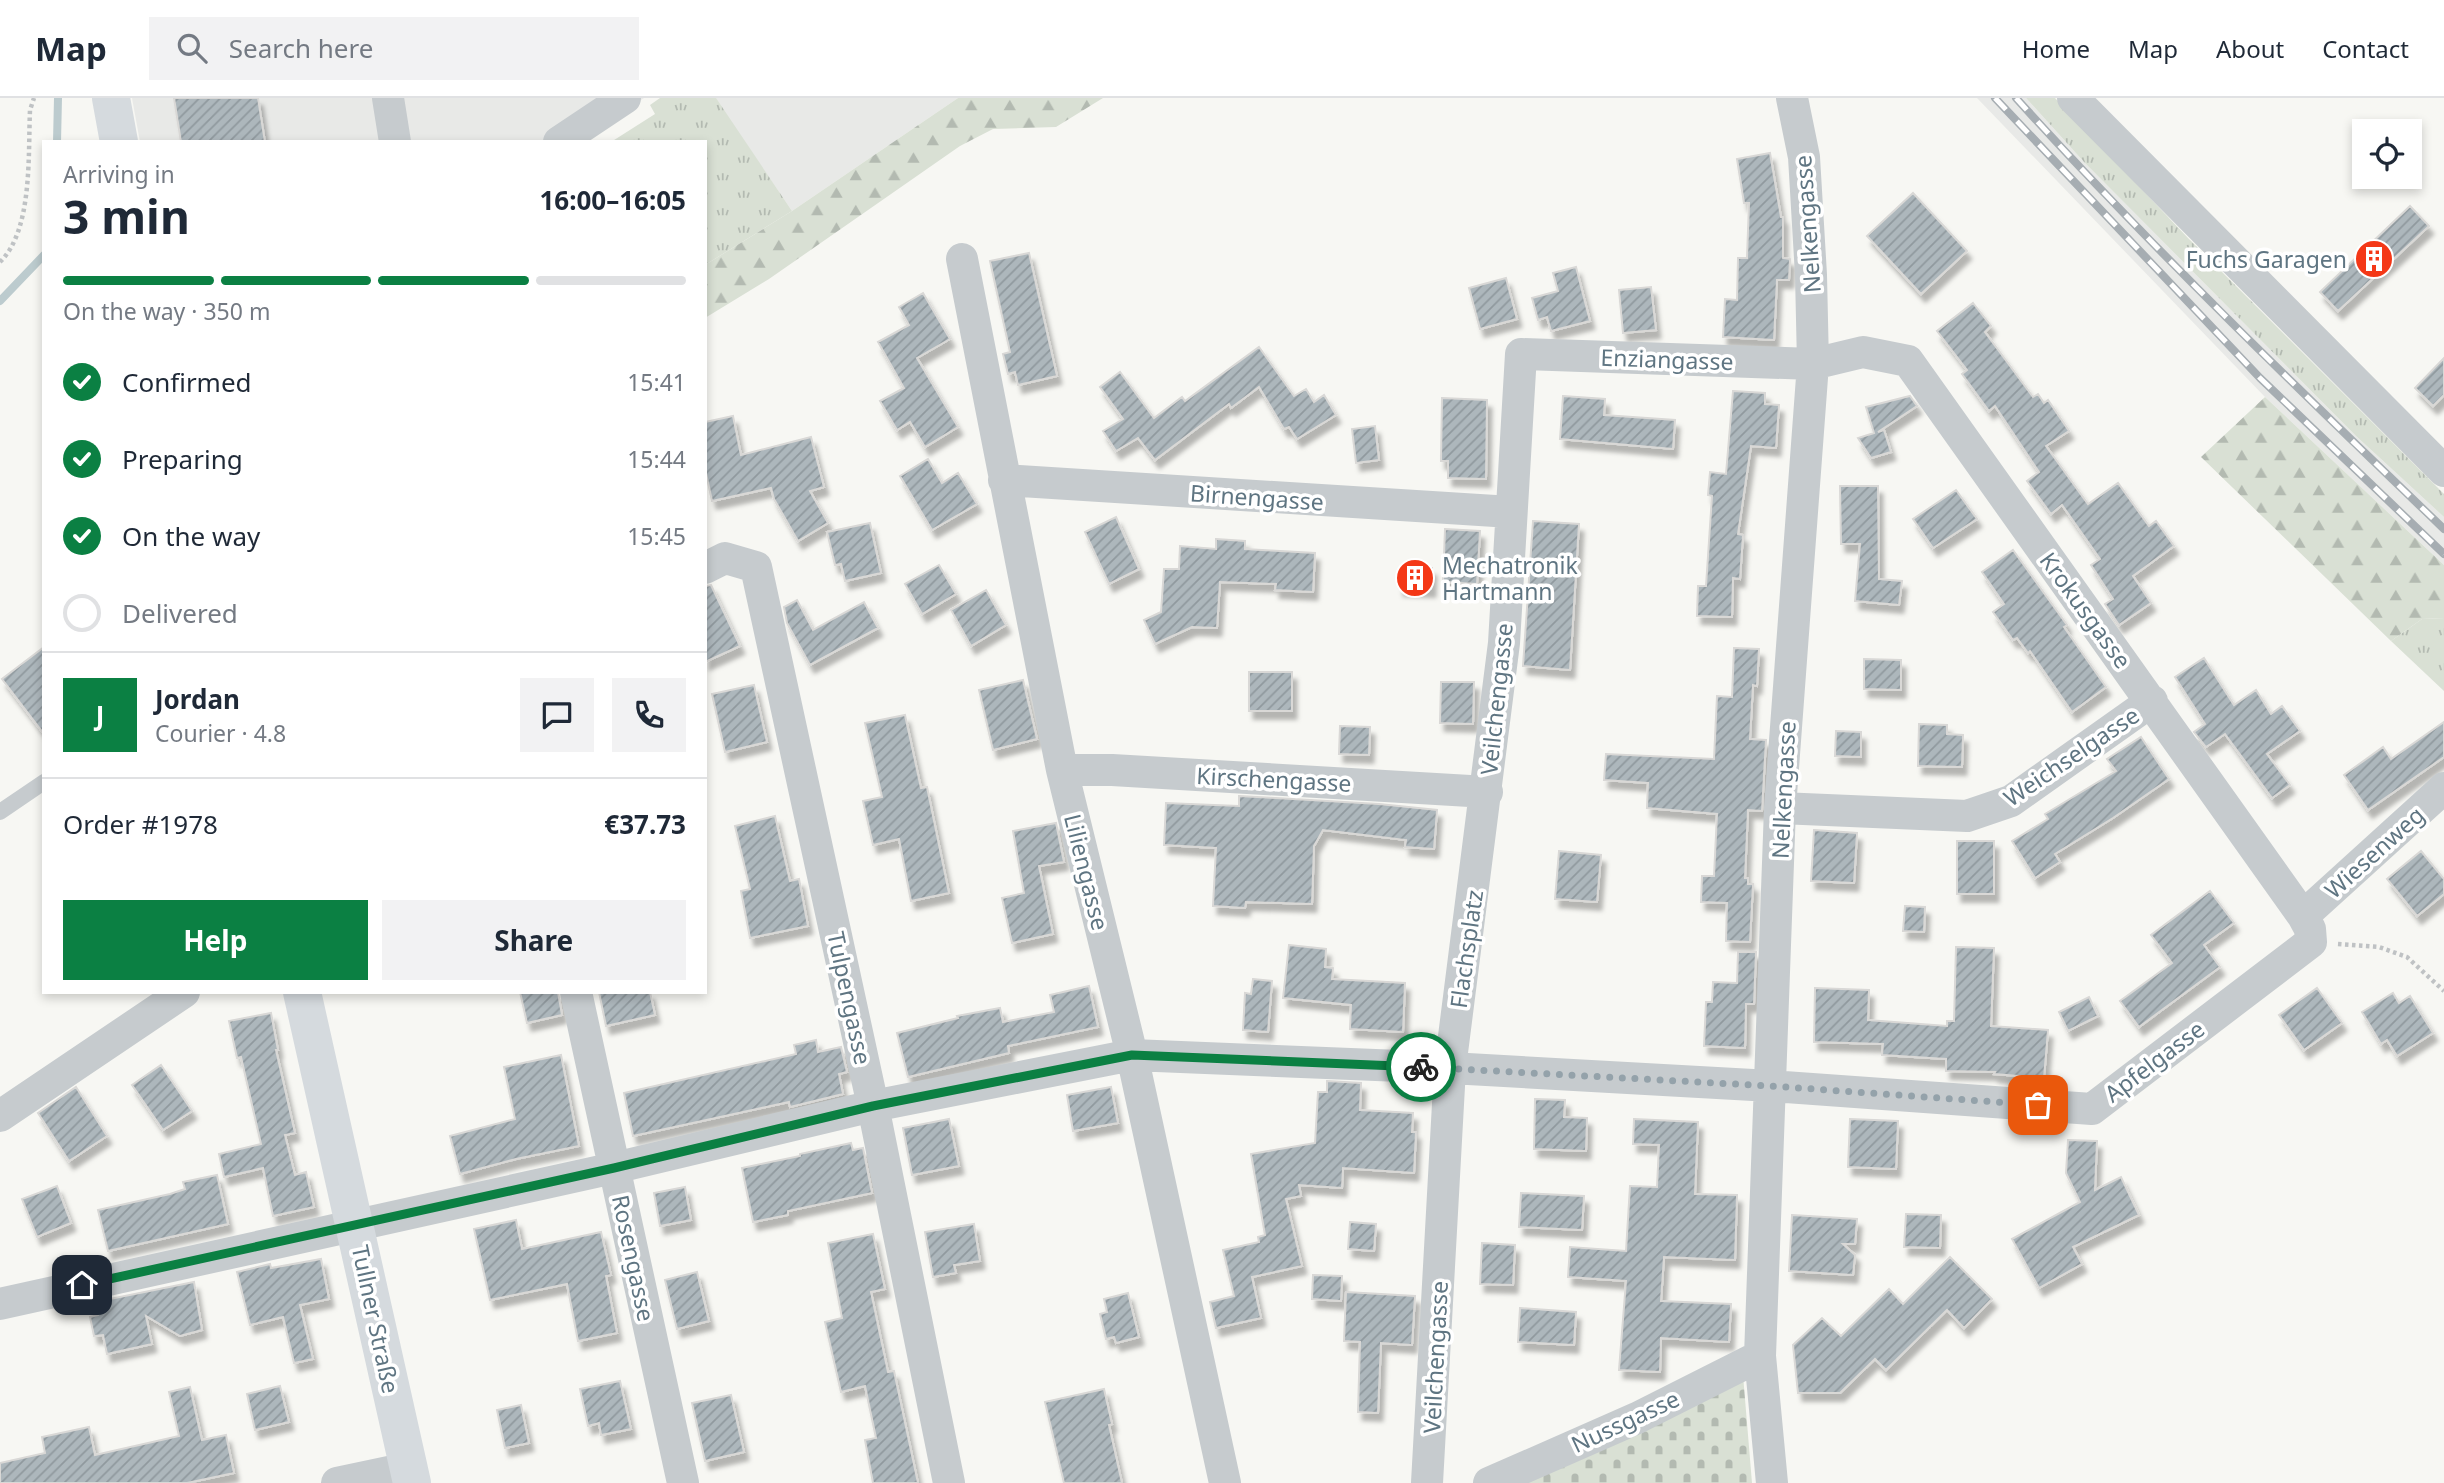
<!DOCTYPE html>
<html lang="en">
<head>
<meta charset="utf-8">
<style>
	body { margin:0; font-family:"Noto Sans",sans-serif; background:#f2f2f3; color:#1f2937; height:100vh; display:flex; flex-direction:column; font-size:26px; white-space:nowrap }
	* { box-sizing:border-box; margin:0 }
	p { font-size:23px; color:#747a83 }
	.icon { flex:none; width:38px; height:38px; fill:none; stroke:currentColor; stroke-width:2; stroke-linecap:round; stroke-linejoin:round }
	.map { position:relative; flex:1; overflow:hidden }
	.drawer { position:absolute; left:42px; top:42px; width:665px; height:854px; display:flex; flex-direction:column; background:#fff; border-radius:0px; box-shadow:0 4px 10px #0003 }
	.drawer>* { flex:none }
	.tools { position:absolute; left:2352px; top:21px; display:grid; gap:14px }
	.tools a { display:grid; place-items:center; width:70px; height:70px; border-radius:0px; background:#fff; box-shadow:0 4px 10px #0003; font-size:35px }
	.pin { position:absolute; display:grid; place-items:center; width:60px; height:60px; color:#fff; margin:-30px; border-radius:14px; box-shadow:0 4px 10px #0006 }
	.courier { position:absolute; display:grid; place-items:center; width:70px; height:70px; margin:-35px; border:5px solid #0b8043; border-radius:50%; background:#fff; color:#222; box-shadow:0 2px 9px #0007 }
	.summary em { font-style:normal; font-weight:700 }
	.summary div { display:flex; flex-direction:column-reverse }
	.summary { display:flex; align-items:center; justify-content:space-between; height:119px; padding:0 21px }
	h1 { font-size:46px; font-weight:700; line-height:52px }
	.bar { display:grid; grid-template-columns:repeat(4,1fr); gap:10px 7px; align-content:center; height:84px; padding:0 21px }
	.bar i { height:9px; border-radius:5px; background:#e0e1e3 }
	.bar .on { background:#0b8043 }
	.bar p { grid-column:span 4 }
	.line { display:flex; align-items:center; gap:18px; padding:0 21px; border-top:2px solid #e0e1e3 }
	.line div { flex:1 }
	.round { display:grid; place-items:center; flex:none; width:74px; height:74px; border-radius:0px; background:#f2f2f3 }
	ol { padding:0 21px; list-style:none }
	li { display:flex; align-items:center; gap:21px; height:77px }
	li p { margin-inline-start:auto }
	li .icon { padding:7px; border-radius:50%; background:#0b8043; color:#fff; stroke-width:4 }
	li:last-child { color:#747a83 }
	li i { width:38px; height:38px; border:4px solid #e0e1e3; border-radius:50% }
	.button { display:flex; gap:14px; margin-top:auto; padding:14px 21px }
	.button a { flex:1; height:80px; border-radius:0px; background:#0b8043; color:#fff; font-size:28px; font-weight:700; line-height:80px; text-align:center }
	.button a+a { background:#f2f2f3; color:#1f2937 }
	header { display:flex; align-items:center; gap:42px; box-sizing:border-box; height:98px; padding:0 35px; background:#fff; border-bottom:2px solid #e0e1e3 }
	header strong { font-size:33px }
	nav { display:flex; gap:38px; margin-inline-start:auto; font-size:24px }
	.search { width:490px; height:63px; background:#f2f2f3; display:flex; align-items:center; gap:18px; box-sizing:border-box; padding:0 24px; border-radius:0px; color:#747a83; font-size:26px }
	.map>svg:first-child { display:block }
	.built { fill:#e8e9e7 }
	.grass { fill:url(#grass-tufts) }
	.forest { fill:url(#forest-firs) }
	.cemetery { fill:url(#cemetery-stones) }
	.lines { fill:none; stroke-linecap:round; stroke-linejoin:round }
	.stream { stroke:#bccbce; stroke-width:8 }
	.building { fill:url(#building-hatch); stroke:#d9d8d6; stroke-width:2; filter:url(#shadow) }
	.path { stroke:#bfc2c4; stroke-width:4.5; stroke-dasharray:3.5 3.5; stroke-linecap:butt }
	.service { stroke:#c6cbce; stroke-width:16 }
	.minor { stroke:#c6cbce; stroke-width:32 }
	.primary { stroke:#d5dade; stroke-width:38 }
	.rail-casing { stroke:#a6adb2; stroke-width:8 }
	.rail { stroke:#fff; stroke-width:5; stroke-dasharray:16; stroke-linecap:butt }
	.done { stroke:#94a2aa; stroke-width:7; stroke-dasharray:0 12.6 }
	.route { stroke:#0b8043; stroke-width:9 }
	.labels { text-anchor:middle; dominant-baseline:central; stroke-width:7; stroke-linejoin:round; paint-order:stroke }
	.street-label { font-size:23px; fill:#5f7582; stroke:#fff }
	.poi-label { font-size:23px; fill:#5f7582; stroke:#fff; text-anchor:end }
</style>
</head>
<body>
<header>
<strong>Map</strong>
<div class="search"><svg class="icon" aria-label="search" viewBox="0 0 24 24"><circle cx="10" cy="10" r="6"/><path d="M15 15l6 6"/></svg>Search here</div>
<nav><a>Home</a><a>Map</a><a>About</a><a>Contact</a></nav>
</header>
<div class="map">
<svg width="2444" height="1385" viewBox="0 0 2444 1385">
	<defs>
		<pattern id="grass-tufts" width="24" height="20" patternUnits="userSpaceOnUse" patternTransform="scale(1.75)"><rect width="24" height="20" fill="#d9e0d4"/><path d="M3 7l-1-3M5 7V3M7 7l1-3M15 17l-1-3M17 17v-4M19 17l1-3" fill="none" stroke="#b3bab1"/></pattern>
		<pattern id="forest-firs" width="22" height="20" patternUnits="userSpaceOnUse" patternTransform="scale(1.75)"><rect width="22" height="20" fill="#d9e0d4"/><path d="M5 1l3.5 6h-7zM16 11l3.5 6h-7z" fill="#b3bab1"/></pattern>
		<pattern id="cemetery-stones" width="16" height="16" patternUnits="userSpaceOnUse" patternTransform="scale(1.75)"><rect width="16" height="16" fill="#d9e0d4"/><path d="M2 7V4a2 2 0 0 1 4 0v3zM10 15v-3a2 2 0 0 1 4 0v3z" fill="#b3bab1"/></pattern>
		<pattern id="building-hatch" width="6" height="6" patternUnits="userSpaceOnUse" patternTransform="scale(1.75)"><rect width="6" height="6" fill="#adb7bc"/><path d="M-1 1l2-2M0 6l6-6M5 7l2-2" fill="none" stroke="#90999e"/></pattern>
		<filter id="shadow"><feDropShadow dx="4.5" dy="8" stdDeviation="2" flood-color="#0004"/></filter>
	</defs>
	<rect width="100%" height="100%" fill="#f7f7f3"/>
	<path class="built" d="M132,0H644L577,44H140Z
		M715,0H958L792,113Z
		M1977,0H2026L2084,64L2356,338L2444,419V467L2265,299Z"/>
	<path class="grass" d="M660,0H716L792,113L705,167V44H611L655,16L650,7Z
		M2026,0H2055L2188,140L2444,396V419L2356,338L2084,64Z
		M2444,520V593L2391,543L2422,521Z"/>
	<path class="forest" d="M958,0H1103L1056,29L993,31L960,48L769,181L705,220V167L792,113Z
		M2265,299L2444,467V520L2422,521L2391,543L2201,359Z"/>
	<path class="cemetery" d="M1743,1277L1752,1385H1508Z"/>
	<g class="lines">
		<path class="stream" d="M57,44L58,0
			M0,203L44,157"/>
	</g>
	<path class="building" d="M174,0H258L265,44H181Z
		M1770,55L1781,119H1783V160L1790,161L1789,182H1777L1774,242L1723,239L1725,201L1737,202L1738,160H1747L1749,105H1744L1737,61Z
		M1913,95L1967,153L1921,196L1867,138Z
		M2410,108L2429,128L2338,213L2320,194Z
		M1029,155L1057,278L1018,287L1015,274L1008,276L1003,256L1010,254L990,163Z
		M1576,169L1590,223L1551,233L1547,219L1538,222L1532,200L1558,193L1553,175Z
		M1506,180L1517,221L1480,231L1469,190Z
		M1651,189L1656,232L1623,235L1619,192Z
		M923,195L950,241L917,260L958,329L925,349L910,324L897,332L880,303L904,290L878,244L909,227L899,209Z
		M1973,205L1991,228L1985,234L2033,299L2038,296L2044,305L2048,302L2069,333L2046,348L2088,406L2118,385L2149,428L2156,423L2174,448L2133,478L2151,505L2119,527L2105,506L2113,501L2091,467L2100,461L2062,407L2051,416L2027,383L2039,374L1995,308L1989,313L1962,276L1967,272L1937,233Z
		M1259,249L1294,298L1306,291L1314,304L1324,297L1336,317L1297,341L1289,329L1284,331L1259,289L1231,310L1229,306L1155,362L1138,340L1116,353L1103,333L1123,321L1100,289L1120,274L1154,320L1182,299L1185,303Z
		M2444,260V297L2433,308L2415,290Z
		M1733,293L1765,295V306L1779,307L1776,350L1751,348L1738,436L1743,437L1740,481L1733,480L1732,519L1697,518L1698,488H1706L1712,398L1708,397L1710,374L1726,376Z
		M1563,298L1605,301L1604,317L1675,322L1673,351L1560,341Z
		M1910,298L1917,308L1878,334L1884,332L1891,354L1871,360L1858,340L1874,335L1866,309Z
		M1442,300L1487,302L1486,381L1448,380V363H1441Z
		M733,318L741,357L811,339L824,389L810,393L828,425L798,443L774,401L771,390L712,403L705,371V324Z
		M1375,328L1379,362L1356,365L1352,331Z
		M928,361L942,385L958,375L977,406L932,432L900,378Z
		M1840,388H1878L1879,481L1902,483L1899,507L1855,503L1860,446H1841Z
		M1956,392L1977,421L1933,450L1913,421Z
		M1116,419L1139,471L1109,486L1085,434Z
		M1533,423L1579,426L1570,572L1523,568Z
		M870,425L881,475L845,483L841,466L835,467L827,434Z
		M1445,431L1480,433L1477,486L1443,484Z
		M1216,441L1245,443V451L1315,455L1313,494L1275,492L1276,486L1220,484L1217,530L1192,529L1155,546L1144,522L1161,514L1164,471H1179L1180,448L1216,451Z
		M2013,452L2067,527L2064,529L2106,589L2072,614L2030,553L2028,555L2017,540L2013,542L1993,514L2004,506L1982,474Z
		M939,467L956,496L922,516L905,486Z
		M1400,469L1432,470L1431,491L1399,490Z
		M711,487L740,548L705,564V488Z
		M986,492L1006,527L971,548L951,512Z
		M797,502L813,532L864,504L878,530L810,567L787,525L784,509Z
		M44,549V636L2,581Z
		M1734,550L1759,551L1757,588L1753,587L1750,641L1766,642L1762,713L1748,712L1745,780H1748V786H1753L1750,844L1726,843L1727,805L1701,804L1702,778H1714L1717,716L1647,710L1648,685L1604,682L1606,656L1714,661L1717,598L1732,599Z
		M2204,560L2234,607L2256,592L2271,616L2282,608L2300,633L2267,656L2290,687L2272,700L2225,636L2206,649L2194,634L2205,626L2175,579Z
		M1864,561L1901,562V592L1864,591Z
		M1249,574H1292V613H1249Z
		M1023,582L1037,641L993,652L979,592Z
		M1441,584H1474L1473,626L1440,625Z
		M754,587L767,644L725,654L712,596Z
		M905,617L921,690L927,689L949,795L911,803L899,741L873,747L863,703L882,699L865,625Z
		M2444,624V659L2368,712L2344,677L2383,649L2391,661Z
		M1919,626L1947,627V636L1963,637L1962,669L1918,668Z
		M1340,628L1370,629L1369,657L1339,656Z
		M1836,633L1861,634V659L1835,658Z
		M2141,639L2169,681L2113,720L2055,756L2060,764L2035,780L2012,743L2048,721L2045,716L2116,673L2107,661Z
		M1239,698L1379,706L1437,712L1434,751L1405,749L1406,742L1323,732L1314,748L1312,806L1246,804L1245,810L1213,808L1216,750L1164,747L1166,705L1239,708Z
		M775,718L790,783L799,781L808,828L750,840L741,793L750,791L735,728Z
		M1056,725L1064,764L1039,768L1053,836L1012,845L1002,800L1024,795L1013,733Z
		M1814,732L1857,735L1854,785L1811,783Z
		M1957,743H1994V796H1957Z
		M1559,753L1601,757L1597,804L1555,801Z
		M2421,753L2444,781V796L2417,818L2387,781Z
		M2210,793L2234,825L2204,847L2220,869L2139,929L2120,903L2172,865L2151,837Z
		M1905,808L1925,809L1924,834L1903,833Z
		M1289,847L1326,851L1325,869L1333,870L1332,881L1405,885L1403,934L1350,931L1351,907L1283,900Z
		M1956,849L1994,850L1991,928L2048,932L2044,980L1994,976L1995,974L1946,973V961L1882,957L1883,946L1814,944L1815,890L1869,892L1868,922L1947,928V923H1954Z
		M1738,854H1756L1754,906H1746L1745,950L1704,948L1706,904H1712L1713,884L1737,885Z
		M1253,881L1272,883L1268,934L1243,932L1245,895L1251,896Z
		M1089,888L1098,929L1008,948L1009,955L908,979L897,935L958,920L957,918L1000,910L1003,924L1054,914L1050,897Z
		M2317,890L2342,925L2304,952L2279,917Z
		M520,894H558L562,917L527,925Z
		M599,894H650L655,917L606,928Z
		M2393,895L2399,905L2410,898L2433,935L2397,958L2387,942L2381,946L2362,914Z
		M2089,899L2098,918L2068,933L2059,914Z
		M271,915L278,952H276L295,1035L285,1037L295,1077L306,1074L314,1109L273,1118L263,1070L224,1079L219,1056L261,1046L241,959L237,960L229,923Z
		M816,942L818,954L841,949L847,974L839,976L843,996L790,1009L789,1004L633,1038L624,995L796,956L794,947Z
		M561,957L579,1048L516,1061L460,1076L450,1038L515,1021L504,969Z
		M161,967L192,1013L163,1032L132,987Z
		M1327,983L1361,985L1360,1012L1413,1015L1412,1034H1416L1414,1075L1343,1070L1342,1090L1299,1087L1301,1098L1286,1101L1302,1168L1252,1179L1261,1220L1216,1230L1210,1204L1234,1198L1223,1152L1259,1144L1258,1139L1265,1137L1251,1056L1315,1045L1318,994H1327Z
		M76,989L107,1038L69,1063L38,1015Z
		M1111,989L1118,1025L1073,1033L1067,997Z
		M1535,1001L1565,1002L1564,1019L1587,1020L1586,1053L1534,1051Z
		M949,1021L959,1068L912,1077L903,1030Z
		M1634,1021L1698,1024L1695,1096L1737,1097L1735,1162L1664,1159L1661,1203L1731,1206L1729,1244L1661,1240L1660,1274L1619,1272L1626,1183L1568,1179L1570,1149L1626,1153L1630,1088L1657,1089L1659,1047L1633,1046Z
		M1850,1021L1898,1023L1896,1071L1848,1069Z
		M2068,1042L2097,1043L2095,1092L2121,1079L2139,1117L2073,1149L2082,1166L2039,1190L2012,1141L2080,1104L2066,1075Z
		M851,1045L853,1052L863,1050L872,1095L788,1113V1117L753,1124L742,1070L800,1058V1056Z
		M217,1077L228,1126L108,1153L98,1112L170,1096L185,1091L183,1084Z
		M57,1088L71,1125L37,1139L22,1101Z
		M685,1089L691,1122L660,1128L654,1095Z
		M1521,1095L1584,1098L1582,1132L1519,1129Z
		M1906,1116L1941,1117L1940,1150L1904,1149Z
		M1792,1117L1857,1121L1855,1146H1843L1855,1157L1853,1177L1789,1173Z
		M516,1122L522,1151L601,1134L611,1177L606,1178L617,1235L578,1243L567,1186L490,1202L474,1131Z
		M1350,1124L1376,1126L1374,1153L1348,1151Z
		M974,1126L980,1163L954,1167L956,1175L933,1179L925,1134Z
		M873,1136L885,1191L871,1194L888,1274L894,1273L918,1385H873L865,1342L876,1340L865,1288L841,1294L825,1224L842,1220L828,1145Z
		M1482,1145L1515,1147L1513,1187L1480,1186Z
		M1950,1159L1992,1201L1964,1230L1947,1212L1886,1272L1875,1261L1840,1295H1798L1793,1247L1822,1220L1841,1238L1889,1191L1903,1206Z
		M321,1161L329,1201L300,1207L313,1261L294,1265L283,1219L250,1227L237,1174L270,1166L271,1170Z
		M697,1174L709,1223L677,1231L665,1182Z
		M1313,1177L1342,1178L1341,1203L1312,1201Z
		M194,1184L202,1232L180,1238L146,1218L152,1246L107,1256L103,1237L94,1238L90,1219L98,1217L95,1204Z
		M1346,1194L1415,1198L1412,1247L1381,1245L1378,1315L1358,1314L1360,1244L1344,1243Z
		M1128,1195L1139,1239L1116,1245L1114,1239L1106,1241L1100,1216L1107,1214L1104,1201Z
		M1520,1210L1576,1214L1574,1247L1518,1244Z
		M620,1283L631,1331L601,1337L599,1325L588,1328L580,1291Z
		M280,1288L289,1324L255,1332L247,1296Z
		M190,1289L202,1342L226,1337L234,1375L187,1385H0V1365L45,1355L42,1339L89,1329L95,1357L179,1338L169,1294Z
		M1104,1291L1112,1326L1109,1327L1122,1385H1064L1045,1304Z
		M731,1297L744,1354L705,1363L692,1305Z
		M521,1307L529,1345L505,1350L497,1312Z"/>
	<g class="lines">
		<path class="path" d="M0,164C33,132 28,56 30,12L34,0
			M2338,846L2379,849L2407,859L2444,893"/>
		<path class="service" d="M0,714L44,684"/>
		<path class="minor" d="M388,0L395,44
			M2073,0L2444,373
			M559,44L625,0
			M962,161L1062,672L1132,957L1225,1385
			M1004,382L1511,414
			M705,470L725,460L756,469L873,1008L949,1385
			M1062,672H1112L1487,694
			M1780,710L1967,718L2011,703L2152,603
			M2303,818L2444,690
			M576,894L683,1385
			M0,1018L184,894
			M0,1206L614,1070L873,1008L1132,957L1450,970L1771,988L2092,1011L2311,844L2310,831L2303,818L1908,263L1863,254L1813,266L1521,256L1504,545L1450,970L1427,1385
			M337,1385L408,1370
			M1489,1385L1637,1320L1760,1258
			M1772,1385L1760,1258L1780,710L1813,266L1811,177L1804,59L1792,0"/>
		<path class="primary" d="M111,0L119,44
			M302,894L412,1385"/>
		<defs>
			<path id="rail" d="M1995,0L2260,280L2444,456
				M2016,0C2152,150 2298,291 2444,431"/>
		</defs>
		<use href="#rail" class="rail-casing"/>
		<use href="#rail" class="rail"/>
	</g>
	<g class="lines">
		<path class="done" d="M1421,969L1771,988L2038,1007"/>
		<path class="route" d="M82,1187L614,1070L873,1008L1132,957L1421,969"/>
	</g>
	<defs>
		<symbol id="building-disc" viewBox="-11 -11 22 22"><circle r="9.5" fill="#f43817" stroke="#fff"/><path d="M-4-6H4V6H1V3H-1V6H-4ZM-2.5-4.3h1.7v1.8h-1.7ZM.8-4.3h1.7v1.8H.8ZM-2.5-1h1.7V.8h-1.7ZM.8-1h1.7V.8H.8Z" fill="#fff"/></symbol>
	</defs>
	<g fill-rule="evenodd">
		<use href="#building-disc" x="2352" y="139" width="44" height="44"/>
		<use href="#building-disc" x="1393" y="458" width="44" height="44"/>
	</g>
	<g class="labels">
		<g class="street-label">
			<text transform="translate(1807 126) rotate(-94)">Nelkengasse</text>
			<text transform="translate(1667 261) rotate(2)">Enziangasse</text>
			<text transform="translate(1257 399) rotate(4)">Birnengasse</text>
			<text transform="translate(2086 512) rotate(54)">Krokusgasse</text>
			<text transform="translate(1496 601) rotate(-84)">Veilchengasse</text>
			<text transform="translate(2071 658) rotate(-34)">Weichselgasse</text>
			<text transform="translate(1274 681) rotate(3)">Kirschengasse</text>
			<text transform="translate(1783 692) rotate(-87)">Nelkengasse</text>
			<text transform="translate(2374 754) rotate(-42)">Wiesenweg</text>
			<text transform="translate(1087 774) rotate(76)">Liliengasse</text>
			<text transform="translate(1466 851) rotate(-82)">Flachsplatz</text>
			<text transform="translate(850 900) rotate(78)">Tulpengasse</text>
			<text transform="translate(2154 963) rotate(-37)">Apfelgasse</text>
			<text transform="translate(634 1160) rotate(78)">Rosengasse</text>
			<text transform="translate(376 1221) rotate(78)">Tullner Straße</text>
			<text transform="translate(1435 1259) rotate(-87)">Veilchengasse</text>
			<text transform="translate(1625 1323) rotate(-25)">Nussgasse</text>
		</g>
		<g class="poi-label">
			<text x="2347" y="161">Fuchs Garagen</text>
			<text x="1442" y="467" text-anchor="start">Mechatronik<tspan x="1442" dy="26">Hartmann</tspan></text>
		</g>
	</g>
</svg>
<div class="tools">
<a><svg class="icon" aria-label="locate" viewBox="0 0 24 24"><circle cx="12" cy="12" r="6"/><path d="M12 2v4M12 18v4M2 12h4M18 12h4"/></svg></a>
</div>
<div class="pin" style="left:2038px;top:1007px;background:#ea580c"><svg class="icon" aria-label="bag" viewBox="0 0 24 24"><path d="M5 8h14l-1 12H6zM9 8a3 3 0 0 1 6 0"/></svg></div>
<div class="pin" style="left:82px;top:1187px;background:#1f2937"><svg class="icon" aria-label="home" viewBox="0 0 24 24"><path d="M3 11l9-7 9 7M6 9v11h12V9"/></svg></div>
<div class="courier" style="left:1421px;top:969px"><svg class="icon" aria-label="bike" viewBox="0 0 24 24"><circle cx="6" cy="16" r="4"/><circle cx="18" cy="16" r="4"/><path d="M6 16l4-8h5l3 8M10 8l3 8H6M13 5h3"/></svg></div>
<section class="drawer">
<div class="summary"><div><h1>3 min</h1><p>Arriving in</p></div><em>16:00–16:05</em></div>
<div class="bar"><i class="on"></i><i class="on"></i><i class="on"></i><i></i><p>On the way · 350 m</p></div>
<ol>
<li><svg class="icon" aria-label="check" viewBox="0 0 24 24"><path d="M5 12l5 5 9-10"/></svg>Confirmed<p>15:41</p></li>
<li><svg class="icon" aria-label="check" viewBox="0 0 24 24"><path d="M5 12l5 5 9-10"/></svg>Preparing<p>15:44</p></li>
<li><svg class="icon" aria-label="check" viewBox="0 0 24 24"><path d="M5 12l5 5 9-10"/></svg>On the way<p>15:45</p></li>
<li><i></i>Delivered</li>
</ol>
<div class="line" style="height:126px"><b class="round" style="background:#0b8043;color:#fff">J</b><div><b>Jordan</b><p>Courier · 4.8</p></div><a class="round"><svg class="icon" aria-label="chat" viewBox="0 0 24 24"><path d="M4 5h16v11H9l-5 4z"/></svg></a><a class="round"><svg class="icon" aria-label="phone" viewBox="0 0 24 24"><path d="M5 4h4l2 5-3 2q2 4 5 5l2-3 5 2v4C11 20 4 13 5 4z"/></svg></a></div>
<div class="line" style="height:91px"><div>Order #1978</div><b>€37.73</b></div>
<div class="button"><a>Help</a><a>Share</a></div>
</section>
</div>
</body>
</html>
